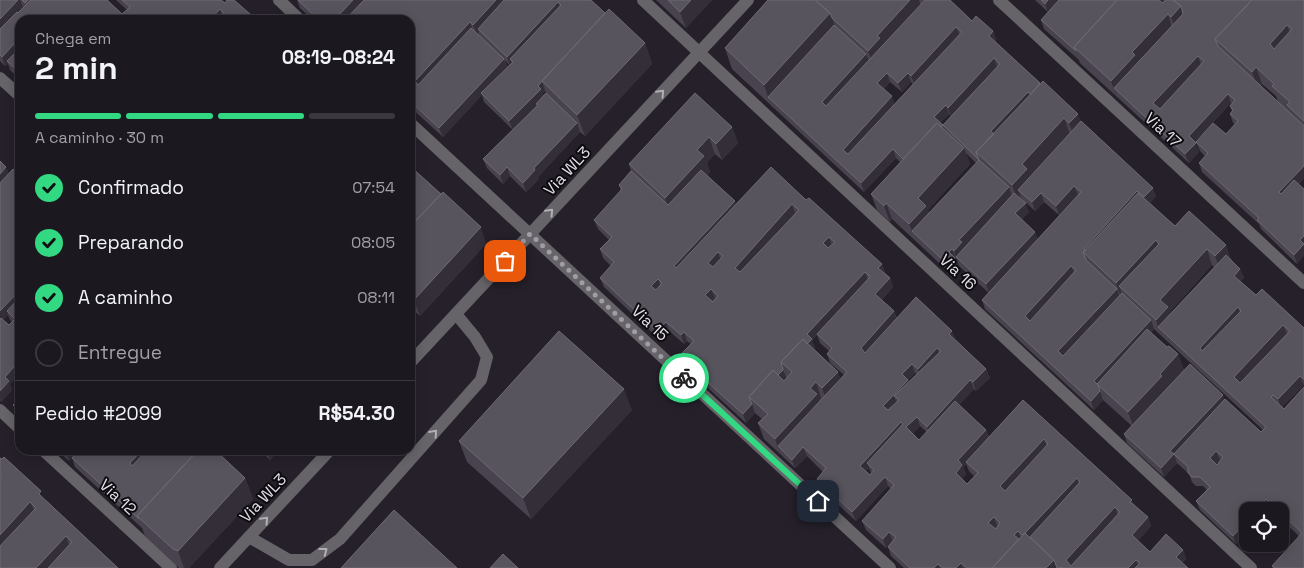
<!DOCTYPE html>
<html lang="pt">
<head>
<meta charset="utf-8">
<style>
	body { margin:0; font-family:"Space Grotesk",sans-serif; background:#252129; color:#f1f3f6; height:100vh; display:flex; flex-direction:column; font-size:19px; white-space:nowrap }
	* { box-sizing:border-box; margin:0 }
	p { font-size:16px; color:#a0a0a5 }
	.icon { flex:none; width:28px; height:28px; fill:none; stroke:currentColor; stroke-width:2; stroke-linecap:round; stroke-linejoin:round }
	.map { position:relative; flex:1; overflow:hidden }
	.panel { position:absolute; left:15px; top:15px; width:400px; height:440px; display:flex; flex-direction:column; background:#1c1820; border-radius:15px; box-shadow:0 2px 12px #0003,0 0 0 1px #3a373e }
	.panel>* { flex:none }
	.controls { position:absolute; left:1239px; top:502px; display:grid; gap:10px }
	.controls a { display:grid; place-items:center; width:50px; height:50px; border-radius:10px; background:#1c1820; box-shadow:0 2px 12px #0003,0 0 0 1px #3a373e; font-size:25px }
	.pin { position:absolute; display:grid; place-items:center; width:42px; height:42px; color:#fff; margin:-21px; border-radius:10px; box-shadow:0 2px 8px #0006 }
	.courier { position:absolute; display:grid; place-items:center; width:50px; height:50px; margin:-25px; border:4px solid #32d882; border-radius:50%; background:#fff; color:#222; box-shadow:0 1px 6px #0007 }
	.headline em { font-style:normal; font-weight:800 }
	.headline div { display:flex; flex-direction:column-reverse }
	.headline { display:flex; align-items:center; justify-content:space-between; height:85px; padding:0 20px }
	h1 { font-size:32px; font-weight:800; line-height:38px }
	.bar { display:grid; grid-template-columns:repeat(4,1fr); gap:8px 5px; align-content:center; height:60px; padding:0 20px }
	.bar i { height:6px; border-radius:4px; background:#3a373e }
	.bar .on { background:#32d882 }
	.bar p { grid-column:span 4 }
	.line { display:flex; align-items:center; gap:12px; padding:0 20px; border-top:1px solid #3a373e }
	.line div { flex:1 }
	ol { padding:0 20px; list-style:none }
	li { display:flex; align-items:center; gap:15px; height:55px }
	li p { margin-inline-start:auto }
	li .icon { padding:5px; border-radius:50%; background:#32d882; color:#111; stroke-width:4 }
	li:last-child { color:#a0a0a5 }
	li i { width:28px; height:28px; border:2px solid #3a373e; border-radius:50% }
	.map>svg:first-child { display:block }
	.lines { fill:none; stroke-linecap:round; stroke-linejoin:round }
	.lane { stroke:#666469; stroke-width:12 }
	.street { stroke:#666469; stroke-width:12 }
	.wall { fill:#48434e; fill-rule:evenodd }
	.shaded-wall { fill:#332e38 }
	.building { fill:#58545e; stroke:#6e6a74; fill-rule:evenodd }
	.oneway { stroke:#b1aeb5 }
	.done { stroke:#a09da5; stroke-width:5; stroke-dasharray:0 9 }
	.route { stroke:#32d882; stroke-width:6 }
	.labels { text-anchor:middle; dominant-baseline:central; stroke-width:4; stroke-linejoin:round; paint-order:stroke }
	.street-label { font-size:16px; fill:#e3e0e7; stroke:#0d0b0f }
</style>
</head>
<body>
<div class="map">
<svg width="1304" height="568" viewBox="0 0 1304 568">
	<rect width="100%" height="100%" fill="#25202a"/>
	<g class="lines">
		<path class="lane" d="M249,537L289,560H312L340,539L481,380L487,357L475,337L456,314"/>
		<path class="street" d="M279,0L300,20
			M643,0L1251,568
			M999,0L1304,283
			M0,78L20,96
			M410,123L890,568
			M410,363L748,0
			M0,410L20,429
			M43,450L171,568
			M220,568L330,450"/>
	</g>
	<path class="wall" d="M0,0H109L108,1L122,14L127,10L116,0H221L225,3L257,20H20V79L10,70L8,64L5,66L0,61Z
		M297,0H591L605,13L645,43L652,64L585,136L580,132L538,177L539,179L526,192L510,176L503,184L487,168L483,159L537,106V105L513,130L484,102L482,95L443,137L410,107V20H313L300,8ZM505,60L509,65L507,67ZM545,91L546,93L543,96V93Z
		M656,0H712L686,28Z
		M768,0H950L972,21L993,31L996,40L995,42L1081,121L1156,196L1150,203L1175,226L1232,261L1240,269L1244,278L1240,281L1256,295L1304,328V385L1282,407L1284,409L1304,387V568H1273L1272,566L1300,537L1280,518V511H1272L1269,508L1236,544L1200,510L1196,501L1207,490L1203,486H1196L1192,482L1189,474L1177,463L1164,477L1127,443L1124,434L1132,426L1103,400L1094,410L985,309L982,300L989,293L959,266L957,259L955,258L959,267L951,274L892,219L890,222L877,210L871,194L900,162L896,158L864,192L732,69L725,48ZM890,82L902,92L911,82L913,84L895,104L884,89ZM949,114L951,117L943,125L940,123ZM966,153L976,163L929,213L928,210L970,164ZM1078,195L1038,239L1022,219L1029,212L1021,198L1035,211L1044,202L1059,215ZM1212,265L1214,267L1170,314V312ZM1154,329L1263,430L1261,432L1224,400L1184,370L1178,354L1167,347L1151,333ZM1220,460L1221,461L1217,465L1216,464Z
		M1035,0H1159L1163,3L1164,2L1162,0H1304V178L1299,184L1297,264L1261,229L1259,224L1202,172L1199,163L1205,156L1200,151L1196,142L1226,134L1235,124L1233,123L1230,114L1232,111L1230,106L1232,104L1231,103L1195,142L1199,152L1189,163L1080,63L1079,60L1044,29L1041,20L1048,12ZM1262,84L1276,96L1278,102L1260,86Z
		M732,127L738,143L722,160L715,154L707,163L710,172L707,176L736,204L806,200L882,264L885,273L890,278L893,287L882,300L894,311L897,318L956,340L986,369L990,378L976,391L974,389L959,405L986,430L989,437L1023,400L1148,517L1151,526L1138,541L1150,552L1183,550L1186,559L1182,563L1188,568H904L891,556L888,547L892,542L886,548L866,530L862,521L891,489L888,486L856,521L820,488L817,479L823,472L807,456L795,468L764,439L758,423L762,419L755,413L746,423L709,389L706,382L685,362L682,353L691,344L687,341L684,344L669,331L660,340L604,287L600,278L611,266L603,258L600,249L609,240L598,229L594,220L621,191L619,185L631,171L629,164ZM817,335L820,343L829,351L827,354L830,363L844,375L840,379L838,372L814,349L815,348L812,341ZM915,373L917,374L909,382L908,380ZM920,426L927,432L919,440L913,433ZM966,464L969,471L974,476L967,484L962,479L966,474L963,467ZM869,468L871,473L870,475L866,471Z
		M0,161L9,174L15,171L20,165V383L17,376L10,384L12,390L1,402L0,400ZM8,315L10,320L12,322L9,325L3,320Z
		M410,166L486,244L420,316L410,307Z
		M20,398V420L17,414L13,405Z
		M632,410L531,519L467,462L459,441Z
		M57,450H215L245,478L253,499L189,568H179L145,536L142,528L75,467L72,458L69,461Z
		M260,450H279L270,460Z
		M0,458L43,498L118,568H0Z"/>
	<path class="shaded-wall" d="M18,0H20L23,7L0,32V19Z
		M353,0H364L346,20H339L338,16Z
		M496,0H508L478,29L479,32L477,34L473,25Z
		M691,0H712L686,28L680,12Z
		M910,0H919L922,10L874,67L868,51L877,36Z
		M1048,0H1060L1048,13L1045,4Z
		M558,2L561,11L513,62L510,59L512,64L510,66L507,57Z
		M1181,6L1186,23L1177,33L1171,17Z
		M220,9L223,18L221,20H210Z
		M830,13L838,34L768,97L764,85Z
		M1168,14L1173,31L1114,88L1117,97L1111,81L1132,52Z
		M147,15L148,20H142Z
		M470,22L473,31L418,90L415,81Z
		M1287,25L1293,42L1275,60L1270,44Z
		M956,27L960,36L915,85L911,76Z
		M993,31L996,40L992,45L989,36Z
		M645,43L652,64L585,136L577,115Z
		M14,44L17,53L7,61L8,64L5,66L2,57Z
		M866,54L870,63L825,111L822,102Z
		M1198,56L1201,65L1157,112L1153,103Z
		M994,58L997,67L951,117L948,108Z
		M504,59L507,68L481,93L482,95L443,137L439,128Z
		M1256,67L1262,84L1258,89L1252,72Z
		M887,73L890,82L881,92L877,83Z
		M908,73L911,82L902,92L898,83Z
		M542,82L545,90L543,93L544,98L536,104L537,105L513,130L509,121Z
		M1028,92L1031,101L995,140L991,131Z
		M1228,94L1231,103L1192,145L1189,136Z
		M892,96L895,105L847,159L843,150Z
		M946,105L949,114L937,126L934,117Z
		M1078,114L1084,130L1075,139L1069,123Z
		M1064,118L1070,134L1018,190L1021,198L1018,202L1012,185L1022,164Z
		M577,123L580,132L538,177L539,179L526,192L523,183L534,168Z
		M732,127L738,143L722,160L716,144Z
		M709,137L715,154L707,163L710,172L671,214L665,198L697,150Z
		M1196,143L1199,152L1189,163L1185,154Z
		M964,148L970,164L928,210L932,222L912,231L909,224L918,198Z
		M893,149L896,158L864,192L861,183Z
		M1304,166V178L1282,201L1279,192Z
		M6,167L10,176L0,186V174Z
		M507,167L510,176L503,184L500,175Z
		M1074,186L1078,195L1059,215L1056,206Z
		M1009,187L1012,196L956,257L954,251L959,240Z
		M1153,188L1156,196L1147,206L1144,197Z
		M1137,191L1140,200L1088,257L1084,249Z
		M1041,193L1044,202L1035,211L1032,202Z
		M735,201L738,210L677,275L674,266Z
		M886,203L892,219L890,222L884,206Z
		M1026,203L1029,212L1019,222L1015,213Z
		M792,204L795,213L738,277L735,268Z
		M481,227L486,244L420,316L414,300Z
		M1035,232L1039,241L989,293L986,284Z
		M1304,236V256L1297,264L1294,255L1300,240Z
		M829,237L832,246L826,252L823,243Z
		M1156,240L1162,256L1119,286L1123,298L1122,299L1116,283Z
		M1226,245L1232,261L1221,272L1215,256Z
		M952,249L959,267L951,274L948,265L949,252Z
		M1207,249L1212,265L1170,312L1174,323L1158,327L1156,320L1160,300Z
		M718,252L721,261L711,272L708,263Z
		M882,264L885,273L882,277L878,268Z
		M1071,266L1075,275L1028,325L1025,316Z
		M1240,269L1244,278L1237,285L1234,276Z
		M865,272L868,281L817,334V335L812,341L815,348L792,373L807,334Z
		M20,278V302L7,311L8,315L0,323V311L14,284Z
		M890,278L893,287L879,303L875,294Z
		M658,279L661,288L654,295L651,286Z
		M711,289L715,298L709,304L705,295Z
		M1117,289L1120,298L1061,360L1058,351Z
		M1238,307L1241,316L1203,357L1200,348Z
		M894,311L897,320L864,357L861,348Z
		M1151,320L1154,329L1100,387L1097,384L1099,388L1094,381Z
		M666,322L669,331L660,340L657,331Z
		M1283,325L1287,334L1237,386L1234,377Z
		M952,331L956,340L949,334Z
		M684,332L687,341L684,344L681,335Z
		M937,348L940,357L921,378L918,369Z
		M1178,354L1184,370L1134,428L1128,412L1160,374Z
		M20,360V373H16L17,376L10,384L12,390L1,402L0,398V391L5,377Z
		M912,364L915,373L908,380L911,389L899,400L894,396L897,403L886,415L883,406L902,374Z
		M986,369L990,378L976,391L973,382Z
		M783,370L787,379L754,401Z
		M838,372L844,388L828,404L822,388Z
		M1300,376L1304,385L1281,408L1278,399Z
		M970,380L974,389L930,436L927,427Z
		M816,382L821,398L819,401L823,411L778,446L781,455L775,439Z
		M624,389L632,410L531,519L523,498Z
		M1100,391L1103,400L1094,410L1091,401Z
		M1223,395L1226,404L1174,454L1177,463L1164,477L1161,468L1170,451Z
		M752,404L755,413L746,423L743,414Z
		M917,417L920,426L910,436L906,427Z
		M901,422L904,431L867,463L869,468L863,475L860,466Z
		M986,430L989,439L966,462V464L963,467L966,474L959,482L956,473L958,460Z
		M1044,439L1047,448L1003,495L1000,486Z
		M803,447L807,456L795,468L792,460Z
		M67,450H76L77,453L69,461L66,452Z
		M142,450H154L133,472L130,463Z
		M268,450H279L270,460L267,451Z
		M1216,451L1220,460L1213,467L1210,458Z
		M885,477L888,486L856,521L852,512Z
		M245,478L253,499L189,568H184L178,551Z
		M1077,478L1080,487L1029,541L1023,536Z
		M1266,499L1269,508L1267,511H1255Z
		M30,502L34,511L0,548V535Z
		M1115,507L1118,516L1070,568L1066,560Z
		M994,517L997,526L992,532L988,523Z
		M1148,517L1151,526L1135,544L1132,535Z
		M1248,520V532L1236,544L1233,536Z
		M1018,531L1021,540L1017,544L1014,535Z
		M889,532L893,541L886,548L883,539Z
		M66,536L69,545L48,568H36Z
		M1183,550L1186,559L1179,566L1176,557Z
		M1054,560L1057,568H1046Z
		M1136,560L1139,568H1128Z
		M961,563L963,568H956Z
		M938,564L940,568H934Z"/>
	<path class="building" d="M0,0H18L0,19Z
		M22,0H28L25,3Z
		M31,0H107L122,14L130,7L122,0H221L225,3L227,0H234L257,20H220L225,15L220,9L210,20H152L147,15L142,20H20V73L7,61L19,49L14,44L2,57L0,55V29L17,12L18,13Z
		M298,0H353L338,16L341,20H319Z
		M364,0H496L473,25L470,22L415,81L418,85L471,28L504,59L439,128L410,101V20H345Z
		M504,0H591L605,13L542,81L538,86L541,89L509,121L481,93L513,62L510,59L561,5L558,2L507,57L478,29Z
		M668,0H691L680,12Z
		M768,0H815L830,13L764,85L725,48Z
		M815,0H910L877,36L880,38L868,51L832,18L830,13Z
		M925,0H950L972,21L976,16L993,31L989,36L1040,83L1031,94L1028,92L991,131L994,134L976,152L979,160L943,125L941,127L937,123L903,159L893,149L861,183L768,97L834,25L866,54L822,102L826,106ZM956,27L962,32L848,154L843,150L892,96L877,83L887,73L898,83L908,73L911,76ZM994,58L1000,64L943,125L934,117L946,105L948,108Z
		M1041,0H1048L1045,4Z
		M1059,0H1117L1074,47L1076,51L1041,20Z
		M1117,0H1159L1163,3L1166,0H1173L1181,6L1171,17L1168,14L1132,52L1135,55L1111,81L1074,47Z
		M1173,0H1252L1215,39L1218,46L1304,126V166L1279,192L1281,194L1294,180L1304,189V236L1300,240L1304,244L1294,255L1257,220L1259,218L1199,163L1208,153L1196,142L1213,123L1226,134L1238,121L1230,114L1233,110L1230,106L1235,100L1228,94L1189,136L1196,143L1185,154L1114,88L1183,14L1181,6ZM1198,56L1204,61L1160,109L1153,103Z
		M1252,0H1304V121L1287,105L1290,102L1272,86L1274,84L1256,67L1252,72L1215,39ZM1287,25L1292,29L1274,49L1270,44Z
		M609,9L645,43L577,115L542,81Z
		M1043,81L1078,114L1069,123L1064,118L1022,164L1027,169L1012,185L976,152Z
		M546,93L577,123L534,168L535,170L523,183L507,167L500,175L483,159L538,105L536,104Z
		M695,93L732,127L716,144L709,137L697,150L704,156L665,198L629,164Z
		M1081,121L1153,188L1144,197L1137,191L1084,249L1086,250L1083,252L1086,260L1117,289L1058,351L1063,356L1122,293L1151,320L1094,381L1098,385L1100,391L1091,401L982,300L1081,192L1074,186L1056,206L1041,193L1032,202L1018,190ZM1071,266L1076,270L1030,321L1025,316Z
		M937,123L964,148L918,198L926,206L909,224L886,203L884,206L871,194Z
		M979,160L1009,187L959,240L962,242L954,251L952,249L949,252L955,258L948,265L912,231Z
		M0,161L6,167L0,174Z
		M20,165V278L14,284L20,290L0,311V183L13,169L15,171Z
		M410,166L441,194L410,227Z
		M771,167L806,200L809,198L882,264L878,268L890,278L875,294L894,311L861,348L865,353L916,297L952,331L949,334L986,369L973,382L970,380L927,427L917,417L906,427L919,440L955,401L986,430L958,460L962,465L956,473L967,484L978,473L966,462L1023,400L1132,500L1130,502L1148,517L1132,535L1150,552L1166,534L1183,550L1176,557L1188,568H1135L1140,563L1136,560L1128,568H1063L1061,567L1060,568H1057L1054,560L1030,537L1080,482L1077,478L1025,533L1022,535L1018,531L1014,535L1019,539L992,568H967L961,563L956,568H943L938,564L934,568H910L888,547L896,537L889,532L883,539L862,521L894,485L885,477L852,512L817,479L826,468L803,447L792,460L778,446L847,372L827,354L832,348L817,334L870,277L865,272L807,334L812,339L807,344L803,339L781,362L783,370L778,375L773,370L749,397L752,404L743,414L705,380L708,377L682,353L694,341L684,332L681,335L666,322L657,331L600,278L614,262L600,249L612,237L594,220L622,189L619,185L631,171L668,205L701,170L735,201L674,266L676,268ZM792,204L799,210L740,272L735,268ZM829,237L835,242L828,248L823,243ZM718,252L723,256L713,267L708,263ZM658,279L662,283L656,290L651,286ZM711,289L718,296L713,302L705,295ZM937,348L941,351L894,396L899,400L888,410L883,406L908,380L902,374L912,364L918,369ZM901,422L903,424L867,463L874,470L870,475L860,466ZM1044,439L1048,444L1005,491L1000,486ZM1115,507L1120,512L1071,566L1066,560ZM994,517L1000,523L996,529L988,523Z
		M443,192L481,227L414,300L410,296V227Z
		M1014,193L1026,203L1015,213L1035,232L986,284L956,257Z
		M1138,193L1175,226L1189,211L1226,245L1215,256L1207,249L1160,300L1168,307L1156,320L1119,286L1159,244L1156,240L1116,283L1083,252Z
		M1226,255L1240,269L1234,276L1256,295L1262,289L1304,328V379L1300,376L1278,399L1273,395L1271,397L1284,409L1304,387V568H1274L1272,566L1302,533L1280,512V511H1279L1266,499L1255,511H1248V520L1233,536L1196,501L1210,487L1200,477H1192L1188,473V467L1174,454L1161,468L1124,434L1190,364L1223,395L1170,451L1174,454L1225,399L1261,432L1266,427L1158,327ZM1238,307L1241,311L1202,351L1200,348ZM1283,325L1290,331L1240,383L1234,377ZM1216,451L1223,457L1217,465L1210,458Z
		M20,297V360L5,377L9,381L0,391V319L1,318L9,325L15,319L7,311Z
		M1147,329L1167,347L1169,346L1178,354L1160,374L1162,376L1128,412L1097,384Z
		M559,331L624,389L523,498L459,441Z
		M803,339L838,372L822,388L816,382L810,388L817,394L775,439L758,423L768,414L749,397L773,370L784,381L792,372L781,362Z
		M20,369V377L16,373Z
		M20,398V414L16,410L17,408L13,405Z
		M79,450H142L130,463L132,466L147,450H198L137,516L139,519L72,458Z
		M198,450H215L245,478L178,551L173,549L137,516Z
		M4,457L41,491L39,494L118,568H48L72,542L66,536L36,568H0V546L36,508L30,502L0,535V477L2,475L0,474V458L2,459Z
		M394,510L457,568H341Z
		M1025,533L1054,560L1046,568H992Z
		M503,554L518,568H490Z"/>
	<defs><path id="oneway-chevron" d="M-2-3.5L2.5 0L-2 3.5" fill="none" stroke-width="1.6" stroke-linecap="round" stroke-linejoin="round" transform="scale(1.25)"/></defs>
	<g class="oneway">
		<use href="#oneway-chevron" transform="translate(661 93) rotate(-47)"/>
		<use href="#oneway-chevron" transform="translate(550 212) rotate(-47)"/>
		<use href="#oneway-chevron" transform="translate(434 433) rotate(-48)"/>
		<use href="#oneway-chevron" transform="translate(265 520) rotate(-47)"/>
		<use href="#oneway-chevron" transform="translate(324 551) rotate(-38)"/>
	</g>
	<g class="lines">
		<path class="done" d="M505,261L530,234L684,378"/>
		<path class="route" d="M684,378L818,501"/>
	</g>
	<g class="labels">
		<g class="street-label">
			<text transform="translate(1163 130) rotate(43)">Via 17</text>
			<text transform="translate(567 171) rotate(-47)">Via WL3</text>
			<text transform="translate(958 272) rotate(43)">Via 16</text>
			<text transform="translate(650 323) rotate(43)">Via 15</text>
			<text transform="translate(118 497) rotate(43)">Via 12</text>
			<text transform="translate(263 498) rotate(-47)">Via WL3</text>
		</g>
	</g>
</svg>
<div class="controls">
<a><svg class="icon" aria-label="locate" viewBox="0 0 24 24"><circle cx="12" cy="12" r="6"/><path d="M12 2v4M12 18v4M2 12h4M18 12h4"/></svg></a>
</div>
<div class="pin" style="left:505px;top:261px;background:#ea580c"><svg class="icon" aria-label="bag" viewBox="0 0 24 24"><path d="M5 8h14l-1 12H6zM9 8a3 3 0 0 1 6 0"/></svg></div>
<div class="pin" style="left:818px;top:501px;background:#1f2937"><svg class="icon" aria-label="home" viewBox="0 0 24 24"><path d="M3 11l9-7 9 7M6 9v11h12V9"/></svg></div>
<div class="courier" style="left:684px;top:378px"><svg class="icon" aria-label="bike" viewBox="0 0 24 24"><circle cx="6" cy="16" r="4"/><circle cx="18" cy="16" r="4"/><path d="M6 16l4-8h5l3 8M10 8l3 8H6M13 5h3"/></svg></div>
<section class="panel">
<div class="headline"><div><h1>2 min</h1><p>Chega em</p></div><em>08:19–08:24</em></div>
<div class="bar"><i class="on"></i><i class="on"></i><i class="on"></i><i></i><p>A caminho · 30 m</p></div>
<ol>
<li><svg class="icon" aria-label="check" viewBox="0 0 24 24"><path d="M5 12l5 5 9-10"/></svg>Confirmado<p>07:54</p></li>
<li><svg class="icon" aria-label="check" viewBox="0 0 24 24"><path d="M5 12l5 5 9-10"/></svg>Preparando<p>08:05</p></li>
<li><svg class="icon" aria-label="check" viewBox="0 0 24 24"><path d="M5 12l5 5 9-10"/></svg>A caminho<p>08:11</p></li>
<li><i></i>Entregue</li>
</ol>
<div class="line" style="height:65px"><div>Pedido #2099</div><b>R$54.30</b></div>
</section>
</div>
</body>
</html>
